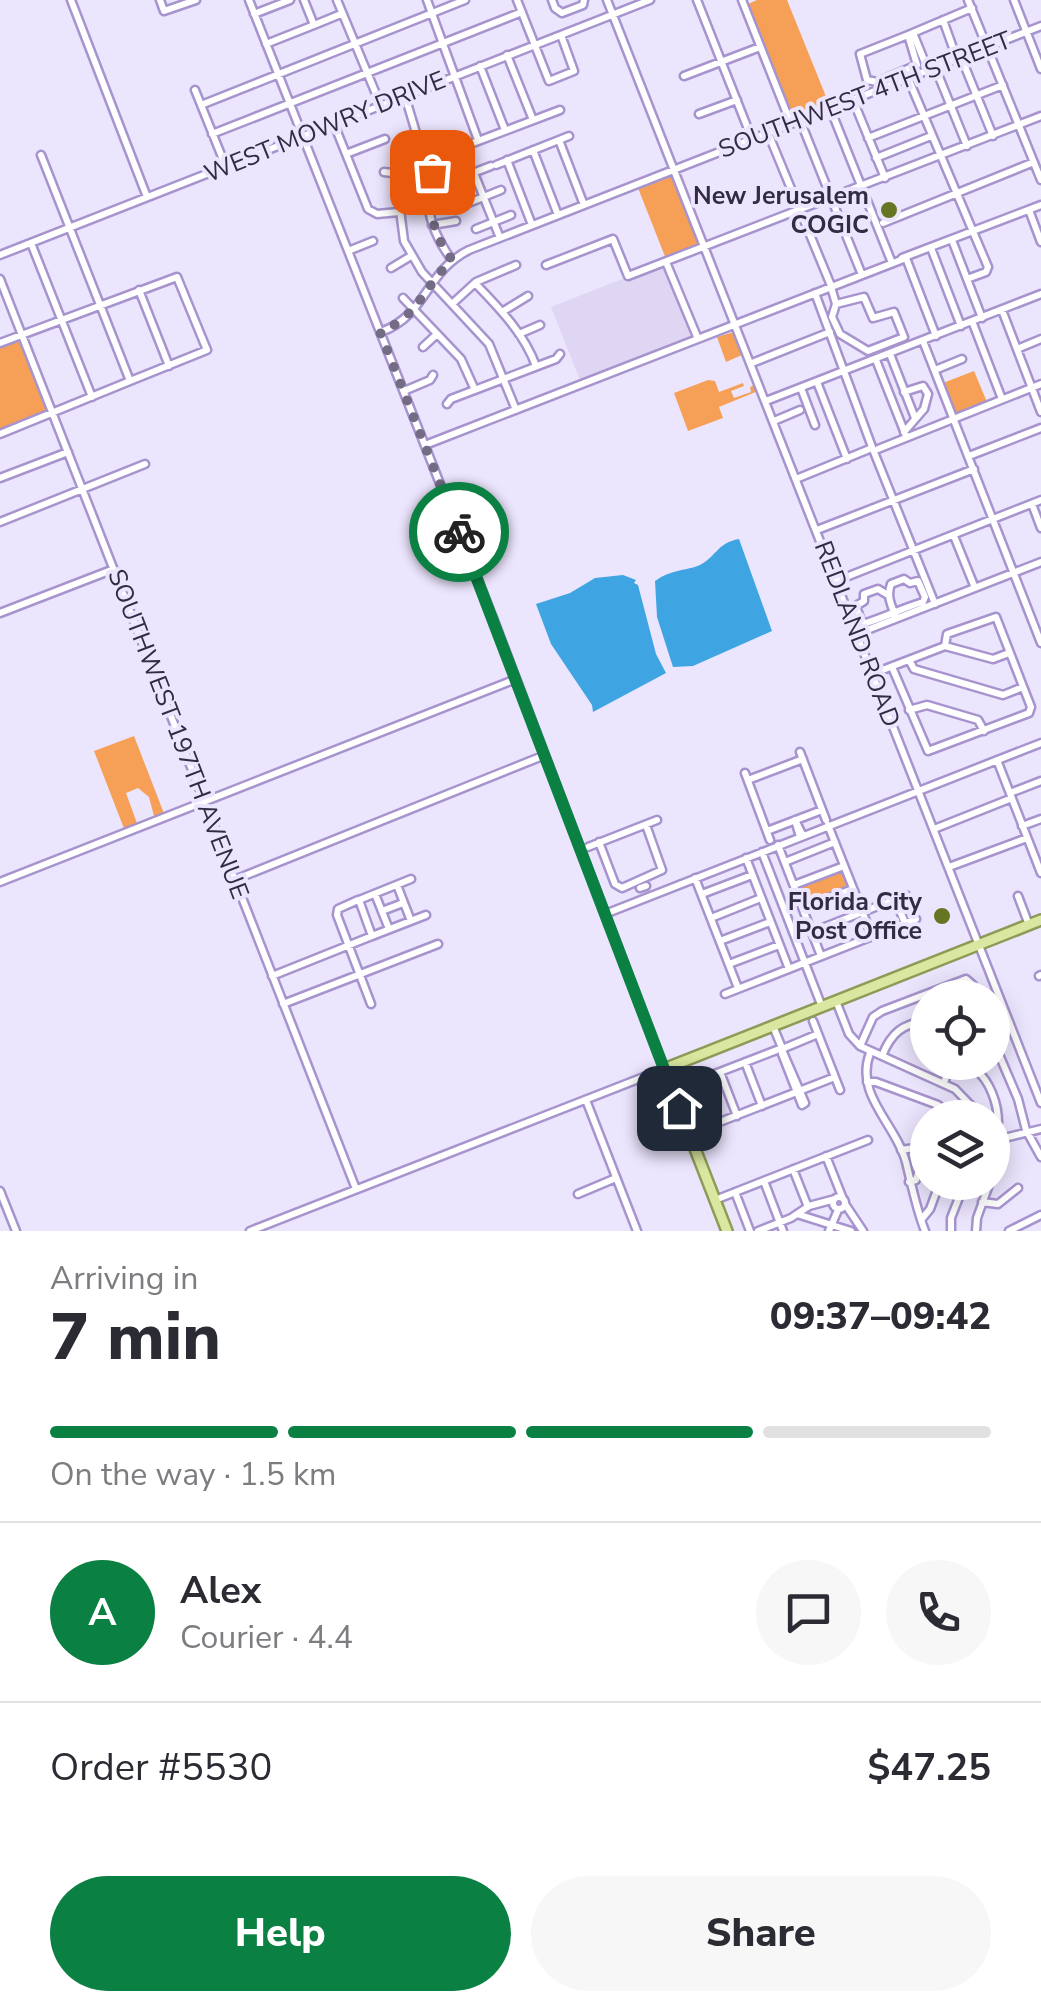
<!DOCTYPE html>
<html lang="en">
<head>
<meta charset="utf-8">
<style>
	body { margin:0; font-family:"Nunito Sans",sans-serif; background:#f7f7f7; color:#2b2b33; height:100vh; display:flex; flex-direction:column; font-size:38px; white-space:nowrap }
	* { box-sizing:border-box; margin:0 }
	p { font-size:32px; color:#7c7c81 }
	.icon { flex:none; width:55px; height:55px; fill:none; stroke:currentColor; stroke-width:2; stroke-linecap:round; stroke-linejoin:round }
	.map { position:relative; height:1231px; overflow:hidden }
	.sheet { display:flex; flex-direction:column; background:#fff; flex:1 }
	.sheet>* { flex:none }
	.buttons { position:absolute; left:910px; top:980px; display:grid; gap:20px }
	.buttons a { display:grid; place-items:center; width:100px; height:100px; border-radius:50%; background:#fff; box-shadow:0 5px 25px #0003; font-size:50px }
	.pin { position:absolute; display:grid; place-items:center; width:85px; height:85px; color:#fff; margin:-42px; border-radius:20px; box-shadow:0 5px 15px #0006 }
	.courier { position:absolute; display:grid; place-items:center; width:100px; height:100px; margin:-50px; border:8px solid #0b8043; border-radius:50%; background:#fff; color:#222; box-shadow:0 2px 12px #0007 }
	.head em { font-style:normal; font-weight:800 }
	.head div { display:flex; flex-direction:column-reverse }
	.head { display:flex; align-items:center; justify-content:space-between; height:170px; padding:0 50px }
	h1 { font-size:65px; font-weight:800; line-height:75px }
	.bar { display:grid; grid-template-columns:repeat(4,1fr); gap:15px 10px; align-content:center; height:120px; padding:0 50px }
	.bar i { height:12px; border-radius:8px; background:#e1e1e2 }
	.bar .active { background:#0b8043 }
	.bar p { grid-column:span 4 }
	.line { display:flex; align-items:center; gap:25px; padding:0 50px; border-top:2px solid #e1e1e2 }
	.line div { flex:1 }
	.round { display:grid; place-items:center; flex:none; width:105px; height:105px; border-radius:52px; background:#f7f7f7 }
	.button { display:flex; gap:20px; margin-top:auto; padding:20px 50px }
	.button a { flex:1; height:115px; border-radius:60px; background:#0b8043; color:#fff; font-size:40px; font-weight:800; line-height:115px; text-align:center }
	.button a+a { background:#f7f7f7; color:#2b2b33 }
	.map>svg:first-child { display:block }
	.built { fill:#ded6f2 }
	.green { fill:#f5a056 }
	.water { fill:#3fa5e2 }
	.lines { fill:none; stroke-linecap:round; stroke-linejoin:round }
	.minor-casing { stroke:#a794ce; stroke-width:11 }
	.major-casing { stroke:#8e9b56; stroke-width:14 }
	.minor { stroke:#fff; stroke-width:6 }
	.major { stroke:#d9e7a0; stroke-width:9 }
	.done { stroke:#746c84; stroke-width:10; stroke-dasharray:0 18 }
	.route { stroke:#0b8043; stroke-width:12 }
	.poi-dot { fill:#657522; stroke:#ece5fe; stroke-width:4 }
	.labels { text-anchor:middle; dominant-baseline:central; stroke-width:8; stroke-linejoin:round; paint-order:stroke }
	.street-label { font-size:25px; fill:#332b43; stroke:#ece5fe }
	.poi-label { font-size:25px; font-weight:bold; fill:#332b43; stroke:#ece5fe; text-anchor:end }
</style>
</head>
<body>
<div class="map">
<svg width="1041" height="1231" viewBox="0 0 1041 1231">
	<rect width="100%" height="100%" fill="#ece5fe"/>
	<path class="built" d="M663,263L692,336L580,380L551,307Z"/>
	<path class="green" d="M757,0H787L829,104L793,118L748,4Z
		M671,174L700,245L666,259L638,188Z
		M734,332L742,355L726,362L717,337Z
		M16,337L21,339L50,411L0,432V344Z
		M974,371L987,402L955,414L943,383Z
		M708,380L715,381L719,392L743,383L744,386L731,391L734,398L751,392L750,387L755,385L758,391L719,407L723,418L688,431L674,393Z
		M134,736L165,816L155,820L149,797L138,788L126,793L138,826L125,831L94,751Z
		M843,869L849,888L803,904L797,887L799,885Z"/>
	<path class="water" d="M739,539L772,631L693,666L673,667L657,617L655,581C672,569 686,571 700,565C717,556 717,543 739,539Z
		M623,575L636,580L634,583L638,585L656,654L666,673L593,712L592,705L551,644L536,604L570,593L595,578Z"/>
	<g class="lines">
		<defs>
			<path id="minor" d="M71,0L147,197
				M160,0L164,11L196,0
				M249,0L493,618L664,1069L250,1231
				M337,0L381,106
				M427,0L478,140
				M517,0L549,81L574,71L561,35
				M552,0L555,8L562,13L583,5L584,0
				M607,0L1041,1103
				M697,0L752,139
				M742,0L791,124
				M968,0L1041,180
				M1014,0L1041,69
				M254,14L290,0
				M943,20L957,59
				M314,25L341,14
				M913,33L928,70
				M908,35L917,65L877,82L867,80L860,54Z
				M908,35L972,8
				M266,44L314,25L304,0
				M507,55L533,120
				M961,57L993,136
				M480,66L505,130
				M935,67L967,146
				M684,76L760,47
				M908,78L988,267L986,272L967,279
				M195,90L226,167
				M405,96L417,136L397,186L404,241L422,272L489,344L516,410
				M853,100L885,178
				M201,105L465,0
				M830,108L892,263
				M699,114L737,100
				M800,120L862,275
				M334,124L368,209L377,214L399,212
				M768,133L832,288
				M212,134L522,12
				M868,138L1003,85
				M559,140L584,205
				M465,146L560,110
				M533,150L558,215
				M346,154L385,139
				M411,155L431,169C432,177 429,184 428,193C427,219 437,240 452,260
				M876,158L931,136
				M507,160L532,225
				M496,165L569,136
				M384,172L400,174
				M474,173L500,238
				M457,179L491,166
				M428,193L444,192
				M466,204L501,190
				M1029,210L1041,242
				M883,223L1034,162
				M432,225L456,221
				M476,229L511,215
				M952,240L982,318
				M31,243L92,397
				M931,248L961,326
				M348,251L373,241
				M0,255L650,0
				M902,258L1041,205
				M906,258L936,336
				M666,262L698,339
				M546,265L613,239L628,276L1041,116
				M391,268L411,256
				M0,279L356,1189
				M475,283C499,308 524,333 536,366
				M831,287L836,304L832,317L840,334L868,351L904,337L894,312L873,318L864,297L836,304
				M139,290L169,366
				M815,293L872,447
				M403,298L461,359L475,390
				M452,304L476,282L516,265
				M1002,310L1041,412
				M502,312L528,296
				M972,321L1002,399
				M381,332C428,314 425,272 469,250L1041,26
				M519,334L540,325
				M923,341L1041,643
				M0,343L177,277L207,350L130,381
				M423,347L437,334
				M1017,349L1041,339
				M890,354L915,418
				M876,360L906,436
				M752,363L830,332
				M935,370L962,359
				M817,382L847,459
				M801,388L815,425
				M404,391L430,380L433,375
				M766,401L1041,294
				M447,404L451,399L556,359L560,354
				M774,421L800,410
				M904,432L924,409L928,394L923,386L904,392
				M0,434L130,381L41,155
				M425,445L906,258
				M878,449L1041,384
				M874,452L935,604
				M969,456L1041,428
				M0,478L68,452
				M796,479L872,448
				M1032,504L1041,528
				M0,522L145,464
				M817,530L974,469
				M954,536L975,588
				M836,581L1041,500
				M888,595L878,589L864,594V601L856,606L861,621L866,623C885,617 903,608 923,602L925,597L918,581L910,583L904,579L891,584C886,597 892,606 896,618
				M0,613L114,569
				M857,634L1041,562
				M945,646L993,659L1009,653
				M909,660L914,669L1003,695L1023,687
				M892,667L928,751L1029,713L1031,707L996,617L947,634L945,646
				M872,674L945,646
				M909,710L927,705L978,720L984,731
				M800,752L826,820
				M997,760L1041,873
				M745,773L770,840
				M748,780L803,759
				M1010,793L1041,781
				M828,825L872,936
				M1022,826L1041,819
				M934,829L1012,798
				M767,831L822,810
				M800,837L795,820L803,836
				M599,842L615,884L622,888L662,870L646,825
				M778,845L821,956
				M588,847L657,820
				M762,852L822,1007
				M746,858L789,969
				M785,862L835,842
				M949,867L1027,838
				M695,878L738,988
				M411,879L359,900L372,936L426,915
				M234,880L545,755
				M0,882L516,679
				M397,885L411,921
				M794,885L844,866
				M640,888L646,886
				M375,894L389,929
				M702,894L752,875
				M1018,896L1029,925
				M895,899L905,923
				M358,900L338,909L337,915L371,1004
				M803,908L853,889
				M382,911L403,903
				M605,914L1041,743
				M711,918L761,898
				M812,932L906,895
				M720,941L770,922
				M729,964L779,945
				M272,976L372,936
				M1039,976L1041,975
				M725,994L916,919
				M836,1001L849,1034L860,1046L955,1089L983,1118
				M283,1004L438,944
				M813,1021L840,1090
				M992,1038L1018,1099L1026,1130L1041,1157
				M860,1046L873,1017L882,1011L966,979L973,985L977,998
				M782,1049L818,1034
				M782,1050L805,1103L802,1105L782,1054Z
				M870,1053C854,1095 896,1124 906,1162C912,1186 916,1208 925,1231
				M882,1056C891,1033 902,1024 928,1020
				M745,1062L762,1106
				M976,1070C990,1081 998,1104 998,1122L992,1125
				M720,1072L737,1116
				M867,1082H876L938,1105L954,1118
				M944,1083L951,1062
				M586,1100L637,1231
				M711,1125L694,1082L782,1048L773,1026
				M689,1134L835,1077
				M992,1141L1041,1129
				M992,1146V1171
				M901,1150L928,1146
				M826,1156L843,1199
				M793,1169L808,1207
				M764,1181L783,1231
				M909,1182L916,1180L924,1153L923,1130
				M0,1191L16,1231
				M735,1192L750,1231
				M578,1194L616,1178
				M833 1203a6 6 0 1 1 12 0a6 6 0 1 1-12 0Z
				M715,1200L868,1140
				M982,1202L998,1204L1018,1188
				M845,1204L863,1231
				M797,1214L851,1231
				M921,1220L930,1209L940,1182
				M758,1231L791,1218L809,1206L835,1199
				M829,1231L838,1210
				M951,1231V1218L965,1182
				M976,1231L977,1218L990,1182
				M1009,1231L1041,1215"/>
			<path id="major" d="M727,1231L664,1069L1041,920"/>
		</defs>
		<use href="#minor" class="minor-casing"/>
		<use href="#major" class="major-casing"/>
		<use href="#minor" class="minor"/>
		<use href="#major" class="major"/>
	</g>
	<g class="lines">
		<path class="done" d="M432,172C427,207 431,231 452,260C423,287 420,316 380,332L459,532"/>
		<path class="route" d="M459,532L679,1108"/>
	</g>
	<g class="poi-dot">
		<circle cx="889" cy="210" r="10"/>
		<circle cx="942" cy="916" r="10"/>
	</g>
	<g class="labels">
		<g class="street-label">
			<text transform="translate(865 95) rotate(-21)">SOUTHWEST 4TH STREET</text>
			<text transform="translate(325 127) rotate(-22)">WEST MOWRY DRIVE</text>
			<text transform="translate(857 634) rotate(69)">REDLAND ROAD</text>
			<text transform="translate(178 734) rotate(69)">SOUTHWEST 197TH AVENUE</text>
		</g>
		<g class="poi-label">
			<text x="869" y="196">New Jerusalem<tspan x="869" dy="29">COGIC</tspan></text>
			<text x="922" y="902">Florida City<tspan x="922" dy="29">Post Office</tspan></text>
		</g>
	</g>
</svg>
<div class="buttons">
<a><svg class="icon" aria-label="locate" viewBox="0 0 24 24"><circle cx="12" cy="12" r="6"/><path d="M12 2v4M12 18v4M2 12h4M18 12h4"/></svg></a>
<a><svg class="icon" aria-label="layers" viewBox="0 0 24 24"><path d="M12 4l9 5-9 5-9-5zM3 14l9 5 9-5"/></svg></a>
</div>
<div class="pin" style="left:432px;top:172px;background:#ea580c"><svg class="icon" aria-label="bag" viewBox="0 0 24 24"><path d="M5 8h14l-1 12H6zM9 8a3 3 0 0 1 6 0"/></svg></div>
<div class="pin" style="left:679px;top:1108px;background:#1f2937"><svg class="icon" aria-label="home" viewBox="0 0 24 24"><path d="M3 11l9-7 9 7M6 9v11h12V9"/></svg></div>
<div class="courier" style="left:459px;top:532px"><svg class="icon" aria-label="bike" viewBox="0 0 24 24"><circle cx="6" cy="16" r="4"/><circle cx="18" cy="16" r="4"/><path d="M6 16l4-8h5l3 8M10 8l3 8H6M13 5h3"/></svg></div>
</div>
<section class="sheet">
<div class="head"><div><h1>7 min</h1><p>Arriving in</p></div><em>09:37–09:42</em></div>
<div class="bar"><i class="active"></i><i class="active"></i><i class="active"></i><i></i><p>On the way · 1.5 km</p></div>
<div class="line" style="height:180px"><b class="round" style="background:#0b8043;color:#fff">A</b><div><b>Alex</b><p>Courier · 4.4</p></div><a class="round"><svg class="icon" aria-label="chat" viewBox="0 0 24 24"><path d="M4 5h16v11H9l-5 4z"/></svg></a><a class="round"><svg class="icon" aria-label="phone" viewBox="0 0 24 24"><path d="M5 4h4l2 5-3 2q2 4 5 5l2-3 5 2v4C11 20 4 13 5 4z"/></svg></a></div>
<div class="line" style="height:130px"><div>Order #5530</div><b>$47.25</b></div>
<div class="button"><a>Help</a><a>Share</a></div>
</section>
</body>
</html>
